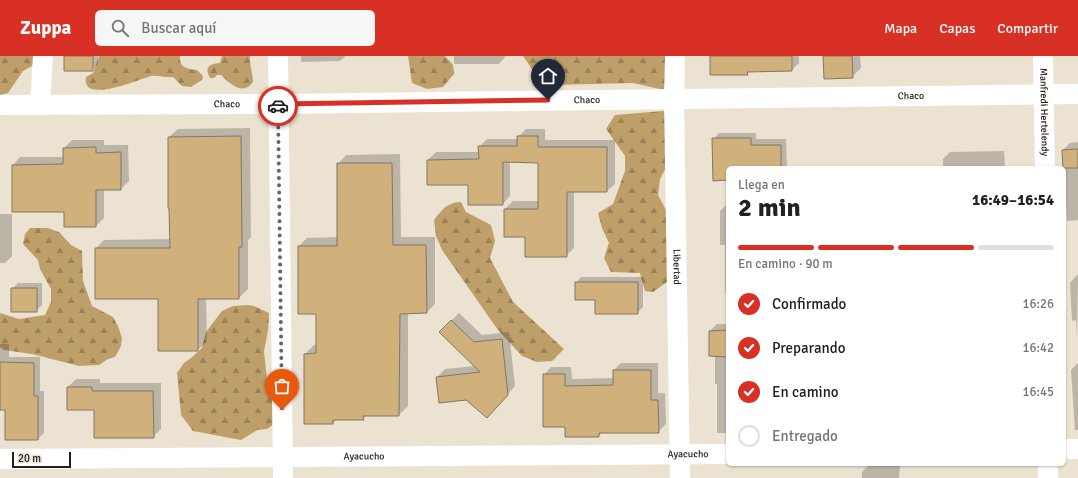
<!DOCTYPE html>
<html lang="es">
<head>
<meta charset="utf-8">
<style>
	body { margin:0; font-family:Signika,sans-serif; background:#f6f6f6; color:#202124; height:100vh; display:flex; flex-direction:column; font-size:15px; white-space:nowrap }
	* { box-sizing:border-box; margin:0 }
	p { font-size:13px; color:#757577 }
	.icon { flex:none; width:22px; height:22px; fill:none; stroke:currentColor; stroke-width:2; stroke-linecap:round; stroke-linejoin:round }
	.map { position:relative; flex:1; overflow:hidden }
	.sheet { position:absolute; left:726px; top:110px; width:340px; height:300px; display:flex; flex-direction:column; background:#fff; border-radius:6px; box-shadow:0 1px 3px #0004 }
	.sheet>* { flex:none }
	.scale { position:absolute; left:12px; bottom:10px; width:59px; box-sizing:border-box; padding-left:4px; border:2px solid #24201a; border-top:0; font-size:11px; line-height:14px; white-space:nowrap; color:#24201a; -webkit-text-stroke:3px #ece2d1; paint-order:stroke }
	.pin { position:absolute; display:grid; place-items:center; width:34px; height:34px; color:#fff; margin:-41px -17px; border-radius:50% 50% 50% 0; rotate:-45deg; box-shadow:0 0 4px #0007 }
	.pin .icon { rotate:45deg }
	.courier { position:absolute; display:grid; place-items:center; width:40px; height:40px; margin:-20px; border:3px solid #d93025; border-radius:50%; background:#fff; color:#222; box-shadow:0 1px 5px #0007 }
	.headline em { font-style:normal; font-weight:800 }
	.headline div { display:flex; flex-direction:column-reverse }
	.headline { display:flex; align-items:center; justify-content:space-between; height:68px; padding:0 12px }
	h1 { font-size:26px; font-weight:800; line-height:30px }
	.bar { display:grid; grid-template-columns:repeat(4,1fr); gap:6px 4px; align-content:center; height:48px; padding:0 12px }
	.bar i { height:5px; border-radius:3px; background:#e0e0e0 }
	.bar .selected { background:#d93025 }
	.bar p { grid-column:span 4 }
	ol { padding:0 12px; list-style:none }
	li { display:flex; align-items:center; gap:12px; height:44px }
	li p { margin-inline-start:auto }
	li .icon { padding:4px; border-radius:50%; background:#d93025; color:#fff; stroke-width:4 }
	li:last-child { color:#757577 }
	li i { width:22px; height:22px; border:2px solid #e0e0e0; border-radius:50% }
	header { display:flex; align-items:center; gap:24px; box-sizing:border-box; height:56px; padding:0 20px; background:#d93025; color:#fff }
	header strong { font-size:19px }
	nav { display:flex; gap:22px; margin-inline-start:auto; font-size:14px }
	.search { width:280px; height:36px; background:#f6f6f6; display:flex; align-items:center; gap:10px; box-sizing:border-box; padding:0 14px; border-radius:6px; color:#757577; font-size:15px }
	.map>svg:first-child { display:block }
	.forest { fill:url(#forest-firs) }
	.shadow { fill:#0003 }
	.building { fill:#d0b17b; stroke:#807768 }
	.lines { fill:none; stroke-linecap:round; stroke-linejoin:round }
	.minor { stroke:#fff; stroke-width:20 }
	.done { stroke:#6a645a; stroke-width:4; stroke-dasharray:0 7.2 }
	.route { stroke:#d93025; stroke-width:5 }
	.labels { text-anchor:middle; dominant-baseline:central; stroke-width:3; stroke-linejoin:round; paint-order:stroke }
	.street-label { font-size:10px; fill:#24201a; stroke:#ece2d1 }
</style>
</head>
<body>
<header>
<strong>Zuppa</strong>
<div class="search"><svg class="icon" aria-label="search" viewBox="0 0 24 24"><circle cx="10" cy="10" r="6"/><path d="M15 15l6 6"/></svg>Buscar aquí</div>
<nav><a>Mapa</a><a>Capas</a><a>Compartir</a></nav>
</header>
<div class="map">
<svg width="1078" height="422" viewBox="0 0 1078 422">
	<defs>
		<pattern id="forest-firs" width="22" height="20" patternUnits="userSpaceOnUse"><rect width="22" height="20" fill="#be9f6a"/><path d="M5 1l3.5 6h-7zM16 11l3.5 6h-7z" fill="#9a8156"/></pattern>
	</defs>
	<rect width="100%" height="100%" fill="#ece2d1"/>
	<path class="forest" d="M0,0H38L37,7L23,15L8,37L0,39Z
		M99,0H180C179,12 188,13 197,14L203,20L202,24L191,31L182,30L173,21C166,22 158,19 151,20C140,23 81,49 86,21L93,17Z
		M222,0H250C249,8 253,17 253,26C243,40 230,28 221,19H217L214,22H210C204,11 209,8 220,7Z
		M408,0H445L453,9L454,18L443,31L427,33L412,27Z
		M523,0H685C685,17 677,24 664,34L633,27L552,29L538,22Z
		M663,55L677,63L669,106L660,123L658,139L666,154L677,212L667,226L653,236L645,235L640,217L611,216L604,202L609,187L602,172L598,157L613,148L625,115V100L606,73L615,59Z
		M461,146L466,156L491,169L495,185L490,202L513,246L564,293L552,305L537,306L522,300L498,274L442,194L436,180L434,164C443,153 446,147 461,146Z
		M30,172H48L59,176L71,189L82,195L83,225L92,250L113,261L118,270L122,282L121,290L115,301L108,303L99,309L79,310L32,298L4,294L0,291V257L19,263L45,259L51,246V233L40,213L38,204L23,188L25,178Z
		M248,249L254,250L269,257L268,275L264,295L267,324L277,360V366L267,373L257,374L241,384L193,375L181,359L177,317L184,307L191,302L202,292L206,276L222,255L233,250Z"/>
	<path class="shadow" d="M65,0H98V8L92,14Z
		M301,0H346L340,5L301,6Z
		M454,0H506L499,8H454Z
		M711,0H799V7L792,14L750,15L747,18Z
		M824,0H860L861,12L852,21Z
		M250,72L251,181L248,184V233L239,242H206L207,285L198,294H159V242L96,192L104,184L171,183L169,81L178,73Z
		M526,73H545V84H615V128L607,135H574V192L566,200L526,180L505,153L513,145H539L538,106H510V140L503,148L428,104L436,96H480L479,91L487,83H518V81Z
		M719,77H756V83H786L787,112H728V123L714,83Z
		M72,84H104V89H128L129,125L121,133H104V162L96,170L65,155L13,109L20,101H64V92Z
		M1078,86V164L1067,165L1063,94L1070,87Z
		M1004,95L1005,112H943V103L950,96Z
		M400,98L401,181H435V248L427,256H408V350L399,359H367L363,363H337L333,367L305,298L314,289H317V257L299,190L307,182L338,181V108L346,99Z
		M726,149H728V237H725V189H720V155Z
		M0,158H12V200L5,207H0Z
		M1077,219H1078L1077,282L1076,264L1072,265L1070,227Z
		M581,221H643V251L637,257L596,243L576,227Z
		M18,227H42V249L36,255L12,233Z
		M459,257L482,279L509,276L515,330L495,353L466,343L437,321L445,313L475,310L440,276Z
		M717,268H728V377H717V328H715V299H710V275Z
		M0,288H9V301H40V335H44V377L38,383L6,353H0Z
		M621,307H658V337H665L666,368L658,376H602L599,380L566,370L544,319L551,311H571L572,323L614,322V314Z
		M1078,307V374H1075L1071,314Z
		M76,323H100V327H161V373L153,381L95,353L68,331Z
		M869,409H900L899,422H862V416Z"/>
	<path class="building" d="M64,0H93V15H64Z
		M710,0H792V15L747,16L748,19H710Z
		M823,0H852L853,22L824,23Z
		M241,80L242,191H239V243H198V295H158V243H95V192H170L169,152H168V81Z
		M517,80H538V91H607V136H567V201H525V181H504V153H538V107L503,106V149H468V129H427V104L479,103L478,90H517Z
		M712,82H751V89H781V112H728V124L713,125Z
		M96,91V97L121,96V134H96V171H64V156H12V109L63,108V92Z
		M1078,93V112H1063L1062,94Z
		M337,107H392L393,189H426L427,257L400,258L399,360H363L364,364H333V368H304V298L316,297V258H298V190H337Z
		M575,226H638V258H595V244H575Z
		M11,232H37V256H11Z
		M451,264L474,286L502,283L508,339L487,362L466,344L439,347L436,321L480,316L439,276Z
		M728,274V301L709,300V275Z
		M0,306L34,307V340H38V384H5V354H0Z
		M613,314H651V344H658L659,377H599V381H565V371H543V318H565V330L613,329Z
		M67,331H92V335H153L154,382H94V354H67Z"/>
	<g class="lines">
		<g class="minor">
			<path d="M278,0L283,422"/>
			<path id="s1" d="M675,0L674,43L680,422"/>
			<path id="s2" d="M1043,0L1045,112"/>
			<path id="s3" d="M0,49L278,48L1078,38"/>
			<path d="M40,49L43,0"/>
			<path d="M1064,393H1078"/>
			<path id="s4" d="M0,403L728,398"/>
			<path d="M1048,408V422"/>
		</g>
	</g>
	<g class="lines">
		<path class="done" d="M278,50L282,354"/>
		<path class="route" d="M278,50V48L548,44"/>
	</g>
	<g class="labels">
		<g class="street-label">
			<text stroke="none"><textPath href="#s3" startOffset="911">Chaco</textPath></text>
			<text stroke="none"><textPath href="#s3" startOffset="587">Chaco</textPath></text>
			<text stroke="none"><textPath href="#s3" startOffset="227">Chaco</textPath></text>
			<text stroke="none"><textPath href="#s2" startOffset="56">Manfredi Hertelendy</textPath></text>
			<text stroke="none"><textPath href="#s1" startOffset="211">Libertad</textPath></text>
			<text stroke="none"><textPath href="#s4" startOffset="688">Ayacucho</textPath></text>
			<text stroke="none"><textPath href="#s4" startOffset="364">Ayacucho</textPath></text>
		</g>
	</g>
</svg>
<div class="scale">20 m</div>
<div class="pin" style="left:282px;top:354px;background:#ea580c"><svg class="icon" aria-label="bag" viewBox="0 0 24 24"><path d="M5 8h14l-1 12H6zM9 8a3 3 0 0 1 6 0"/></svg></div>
<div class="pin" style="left:548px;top:44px;background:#1f2937"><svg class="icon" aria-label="home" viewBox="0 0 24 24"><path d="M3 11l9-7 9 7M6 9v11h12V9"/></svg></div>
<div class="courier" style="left:278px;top:50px"><svg class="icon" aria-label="car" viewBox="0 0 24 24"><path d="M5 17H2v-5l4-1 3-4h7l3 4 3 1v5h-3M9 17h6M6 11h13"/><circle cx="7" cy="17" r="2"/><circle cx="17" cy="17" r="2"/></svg></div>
<section class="sheet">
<div class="headline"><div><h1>2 min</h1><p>Llega en</p></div><em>16:49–16:54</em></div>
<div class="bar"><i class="selected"></i><i class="selected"></i><i class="selected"></i><i></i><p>En camino · 90 m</p></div>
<ol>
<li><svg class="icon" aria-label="check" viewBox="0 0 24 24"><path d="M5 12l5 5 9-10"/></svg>Confirmado<p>16:26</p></li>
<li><svg class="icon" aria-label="check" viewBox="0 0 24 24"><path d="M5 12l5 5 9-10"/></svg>Preparando<p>16:42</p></li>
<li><svg class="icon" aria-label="check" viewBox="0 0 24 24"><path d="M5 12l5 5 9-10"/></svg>En camino<p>16:45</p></li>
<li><i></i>Entregado</li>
</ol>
</section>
</div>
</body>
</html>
